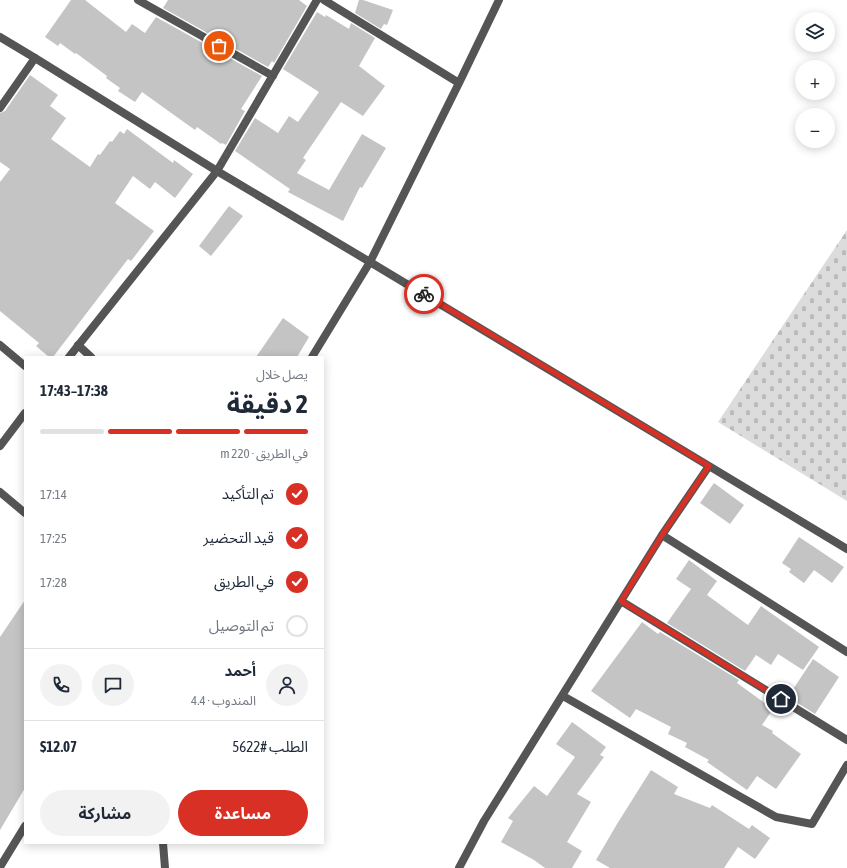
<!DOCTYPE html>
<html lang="ar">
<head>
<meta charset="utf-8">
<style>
	body { margin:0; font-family:"Asap Condensed","Noto Sans Arabic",sans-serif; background:#f2f2f3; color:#1f2937; direction:rtl; height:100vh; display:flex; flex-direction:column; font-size:15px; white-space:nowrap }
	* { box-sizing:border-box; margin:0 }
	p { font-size:13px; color:#747a83 }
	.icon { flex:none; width:22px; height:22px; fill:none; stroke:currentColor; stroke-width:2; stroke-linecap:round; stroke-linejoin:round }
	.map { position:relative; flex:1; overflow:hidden; direction:ltr }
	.drawer { position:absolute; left:24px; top:356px; width:300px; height:488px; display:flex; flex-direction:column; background:#fff; border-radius:0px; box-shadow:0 2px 10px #0003; direction:rtl }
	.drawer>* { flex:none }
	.tools { position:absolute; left:795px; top:12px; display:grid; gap:8px }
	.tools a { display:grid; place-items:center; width:40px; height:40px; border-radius:50%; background:#fff; box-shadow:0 2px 10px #0003; font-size:20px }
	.pin { position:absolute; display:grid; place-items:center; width:34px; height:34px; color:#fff; margin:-17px; border:2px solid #fff; border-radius:50%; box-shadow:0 1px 4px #0007 }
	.courier { position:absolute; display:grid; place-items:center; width:40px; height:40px; margin:-20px; border:3px solid #d93025; border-radius:50%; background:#fff; color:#222; box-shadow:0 1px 5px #0007 }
	.summary em { font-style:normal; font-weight:700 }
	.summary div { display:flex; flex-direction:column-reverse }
	.summary { display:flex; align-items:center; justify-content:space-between; height:68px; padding:0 16px }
	h1 { font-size:26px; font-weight:700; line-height:30px }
	.bar { display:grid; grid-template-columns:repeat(4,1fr); gap:6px 4px; align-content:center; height:48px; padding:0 16px }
	.bar i { height:5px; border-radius:3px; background:#e0e1e3 }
	.bar .on { background:#d93025 }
	.bar p { grid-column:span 4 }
	.line { display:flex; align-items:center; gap:10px; padding:0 16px; border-top:1px solid #e0e1e3 }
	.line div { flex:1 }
	.round { display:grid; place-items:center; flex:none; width:42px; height:42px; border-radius:21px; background:#f2f2f3 }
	ol { padding:0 16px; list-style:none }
	li { display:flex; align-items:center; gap:12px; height:44px }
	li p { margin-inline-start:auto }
	li .icon { padding:4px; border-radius:50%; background:#d93025; color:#fff; stroke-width:4 }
	li:last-child { color:#747a83 }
	li i { width:22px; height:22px; border:2px solid #e0e1e3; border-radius:50% }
	.button { display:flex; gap:8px; margin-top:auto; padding:8px 16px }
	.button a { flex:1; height:46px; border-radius:24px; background:#d93025; color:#fff; font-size:16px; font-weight:700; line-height:46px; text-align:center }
	.button a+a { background:#f2f2f3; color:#1f2937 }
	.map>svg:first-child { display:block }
	.cemetery { fill:url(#cemetery-stones) }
	.building { fill:#c4c4c4 }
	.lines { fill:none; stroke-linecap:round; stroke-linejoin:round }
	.service { stroke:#555; stroke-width:8 }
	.minor { stroke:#555; stroke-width:8 }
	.tertiary { stroke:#555; stroke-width:8 }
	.done { stroke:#595959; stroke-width:4; stroke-dasharray:0 7.2 }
	.route { stroke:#d93025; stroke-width:5 }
</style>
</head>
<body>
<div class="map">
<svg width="847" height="868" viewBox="0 0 847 868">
	<defs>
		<pattern id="cemetery-stones" width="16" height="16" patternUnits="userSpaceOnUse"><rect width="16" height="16" fill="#dcdcdc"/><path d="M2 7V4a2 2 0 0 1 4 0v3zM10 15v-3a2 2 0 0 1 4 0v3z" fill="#bbb"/></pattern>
	</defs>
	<rect width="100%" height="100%" fill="#fff"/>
	<path class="cemetery" d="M847,230V501L718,422Z"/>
	<path class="building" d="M71,0H85L126,32L132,24L145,33L156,17L262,76L241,109L245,111L226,145L222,143L221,144L197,127L195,130L142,92L135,102L118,91L120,88L106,78L107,76L76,53L75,54L60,43L58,46L45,37Z
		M168,0H299L307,6L274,63L272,61L268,67L163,8Z
		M359,0H363L393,10L387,25L384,24L381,29L355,13Z
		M317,12L325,17L326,15L349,29L351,23L375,38L359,66L385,86L363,116L341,102L303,158L306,160L297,173L329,190L362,134L386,148L362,188L360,187L343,221L288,192L290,189L235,151L255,118L278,133L289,116L298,122L319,92L283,69Z
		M30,75L58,95L50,106L66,118L51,139L90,167L98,154L100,155L110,141L112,142L120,131L124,134L127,129L173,163L174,160L193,174L175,198L155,182L150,189L133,176L115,203L154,231L131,261L128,259L53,357H49L36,346L39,343L0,311V182L10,169L0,162V113L5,111Z
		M229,206L243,216L211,256L199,246Z
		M283,318L309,337L297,357H256Z
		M714,483L744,505L730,524L700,503Z
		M799,537L844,567L832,583L814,570L804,583L789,572L791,569L782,563Z
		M689,560L717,581L707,595L748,625L761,606L819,647L803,670L778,654L771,665L756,655L745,671L667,623L691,589L676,579Z
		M25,600V788L0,830V637Z
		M642,622L658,634L660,632L739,680L737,683L773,709L762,725L773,731L772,733L801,754L776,789L757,776L747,790L707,762L709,760L685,747L687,743L668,734L671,727L636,709L630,718L591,691Z
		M813,659L839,677L815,714L788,697Z
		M572,722L606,747L600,755L604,757L577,794L591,802L567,842L582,851L572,868H545L534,860L501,842L513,821L508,818L534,786L547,796L575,757L556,744Z
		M651,770L678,787L674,794L710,808L712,805L749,829L752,825L770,838L755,859L738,847L724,868H610L596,860L617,824Z"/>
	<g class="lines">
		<path class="service" d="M78,345L91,357"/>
		<path class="minor" d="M138,0L273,76
			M324,0L459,83
			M499,0L459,83L370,262L847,549
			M0,108L35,58
			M0,345L25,366
			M312,357L370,262L217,171L317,0
			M0,492L25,513
			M662,535L847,652
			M621,601L847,740
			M563,696L776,817L812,824L847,765
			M163,843L165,868
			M0,867L25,826
			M459,868L484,821L662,535L709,466"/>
		<path class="tertiary" d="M0,37L35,58L217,171L69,357
			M0,446L25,413"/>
	</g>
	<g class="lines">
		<path class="done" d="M219,46L272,76L216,171L424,294"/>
		<path class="route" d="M424,294L709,466L662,535L621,601L781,699"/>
	</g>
</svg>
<div class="tools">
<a><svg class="icon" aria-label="layers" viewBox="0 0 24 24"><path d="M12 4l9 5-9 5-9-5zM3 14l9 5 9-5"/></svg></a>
<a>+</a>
<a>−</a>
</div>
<div class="pin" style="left:219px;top:46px;background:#ea580c"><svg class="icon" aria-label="bag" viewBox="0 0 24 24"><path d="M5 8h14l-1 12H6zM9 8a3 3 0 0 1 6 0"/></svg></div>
<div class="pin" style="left:781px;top:699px;background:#1f2937"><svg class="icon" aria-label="home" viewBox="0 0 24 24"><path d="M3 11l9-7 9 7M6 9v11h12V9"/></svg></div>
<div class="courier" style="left:424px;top:294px"><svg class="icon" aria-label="bike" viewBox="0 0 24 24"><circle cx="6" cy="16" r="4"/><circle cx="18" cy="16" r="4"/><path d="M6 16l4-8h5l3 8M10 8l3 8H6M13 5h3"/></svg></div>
<section class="drawer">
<div class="summary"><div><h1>2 دقيقة</h1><p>يصل خلال</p></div><em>17:38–17:43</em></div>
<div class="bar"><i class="on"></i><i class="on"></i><i class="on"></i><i></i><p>في الطريق · 220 m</p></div>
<ol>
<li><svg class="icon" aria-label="check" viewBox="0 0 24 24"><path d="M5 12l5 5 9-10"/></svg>تم التأكيد<p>17:14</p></li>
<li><svg class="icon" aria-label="check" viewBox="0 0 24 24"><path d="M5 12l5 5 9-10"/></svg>قيد التحضير<p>17:25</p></li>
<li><svg class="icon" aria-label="check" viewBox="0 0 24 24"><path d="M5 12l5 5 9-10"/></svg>في الطريق<p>17:28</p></li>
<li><i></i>تم التوصيل</li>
</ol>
<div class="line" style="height:72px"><a class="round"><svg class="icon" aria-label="person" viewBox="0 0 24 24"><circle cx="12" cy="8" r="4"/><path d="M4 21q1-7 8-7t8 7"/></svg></a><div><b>أحمد</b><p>المندوب · 4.4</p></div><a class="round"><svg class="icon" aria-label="chat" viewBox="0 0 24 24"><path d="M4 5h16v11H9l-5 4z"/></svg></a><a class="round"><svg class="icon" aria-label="phone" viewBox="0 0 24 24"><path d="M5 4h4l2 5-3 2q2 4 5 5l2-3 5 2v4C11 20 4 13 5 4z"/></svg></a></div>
<div class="line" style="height:52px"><div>الطلب #5622</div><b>$12.07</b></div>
<div class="button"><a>مساعدة</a><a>مشاركة</a></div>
</section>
</div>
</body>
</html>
